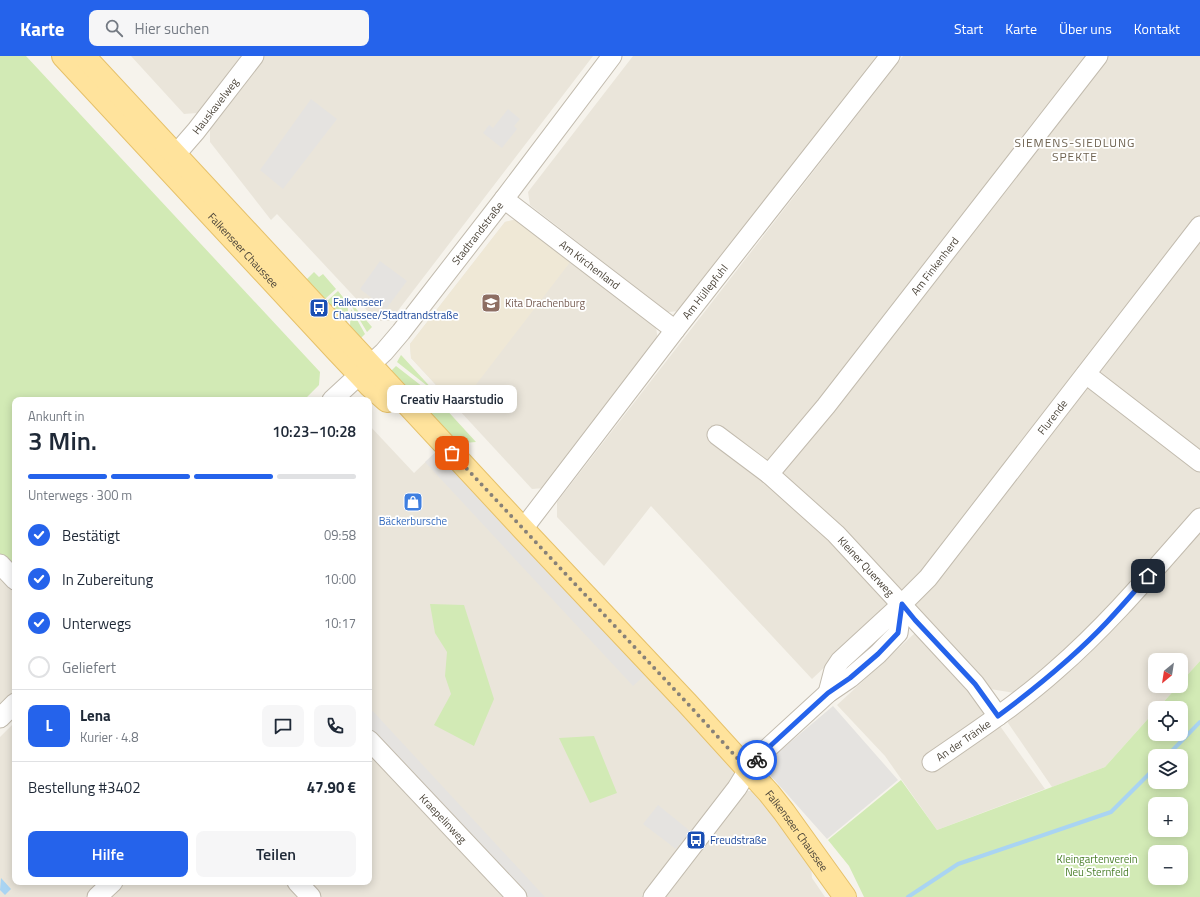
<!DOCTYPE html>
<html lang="de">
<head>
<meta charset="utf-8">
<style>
	body { margin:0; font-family:"Titillium Web",sans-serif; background:#f6f6f7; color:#1f2937; height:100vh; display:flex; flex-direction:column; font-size:15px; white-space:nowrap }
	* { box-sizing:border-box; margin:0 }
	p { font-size:13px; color:#747a83 }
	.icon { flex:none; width:22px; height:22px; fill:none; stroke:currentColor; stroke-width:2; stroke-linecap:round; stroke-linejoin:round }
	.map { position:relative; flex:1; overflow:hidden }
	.details { position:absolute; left:12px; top:341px; width:360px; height:488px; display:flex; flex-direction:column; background:#fff; border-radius:8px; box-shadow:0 2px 10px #0003 }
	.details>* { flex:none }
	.needle { width:26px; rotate:210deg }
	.buttons { position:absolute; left:1148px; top:597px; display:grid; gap:8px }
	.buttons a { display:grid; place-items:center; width:40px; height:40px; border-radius:8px; background:#fff; box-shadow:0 2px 10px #0003; font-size:20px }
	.pin { position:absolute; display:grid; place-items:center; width:34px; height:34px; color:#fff; margin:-17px; border-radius:8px; box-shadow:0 2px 6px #0006 }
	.courier { position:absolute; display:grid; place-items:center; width:40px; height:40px; margin:-20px; border:3px solid #2563eb; border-radius:50%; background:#fff; color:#222; box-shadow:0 1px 5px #0007 }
	.bubble { position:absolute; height:28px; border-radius:8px; background:#fff; box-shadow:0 2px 10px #0003; font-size:13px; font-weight:600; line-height:28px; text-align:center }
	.summary em { font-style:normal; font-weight:600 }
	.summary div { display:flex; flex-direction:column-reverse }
	.summary { display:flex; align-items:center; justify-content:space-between; height:68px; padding:0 16px }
	h1 { font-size:26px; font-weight:600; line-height:30px }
	.bar { display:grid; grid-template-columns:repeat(4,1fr); gap:6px 4px; align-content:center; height:48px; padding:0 16px }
	.bar i { height:5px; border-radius:3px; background:#e0e1e3 }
	.bar .current { background:#2563eb }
	.bar p { grid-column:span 4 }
	.line { display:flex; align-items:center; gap:10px; padding:0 16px; border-top:1px solid #e0e1e3 }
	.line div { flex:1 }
	.round { display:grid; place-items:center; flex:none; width:42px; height:42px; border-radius:8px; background:#f6f6f7 }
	ol { padding:0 16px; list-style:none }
	li { display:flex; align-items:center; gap:12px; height:44px }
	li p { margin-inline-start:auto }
	li .icon { padding:4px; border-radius:50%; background:#2563eb; color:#fff; stroke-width:4 }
	li:last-child { color:#747a83 }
	li i { width:22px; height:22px; border:2px solid #e0e1e3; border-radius:50% }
	.primary-button { display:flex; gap:8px; margin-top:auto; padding:8px 16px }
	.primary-button a { flex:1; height:46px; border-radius:8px; background:#2563eb; color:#fff; font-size:16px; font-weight:600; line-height:46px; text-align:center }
	.primary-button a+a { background:#f6f6f7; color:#1f2937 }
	header { display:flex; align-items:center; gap:24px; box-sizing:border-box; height:56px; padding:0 20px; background:#2563eb; color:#fff }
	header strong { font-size:19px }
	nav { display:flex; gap:22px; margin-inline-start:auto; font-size:14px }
	.search { width:280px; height:36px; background:#f6f6f7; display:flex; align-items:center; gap:10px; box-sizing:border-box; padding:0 14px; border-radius:8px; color:#747a83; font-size:15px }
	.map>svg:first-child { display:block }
	.residential { fill:#eae5da }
	.education { fill:#efe8d6 }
	.green { fill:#d2eab5; fill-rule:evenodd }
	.parking { fill:#e5e3e0 }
	.water { fill:#a9d4f2 }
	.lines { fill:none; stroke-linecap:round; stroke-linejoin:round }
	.stream { stroke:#a9d4f2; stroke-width:4 }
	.minor-casing { stroke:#c2bbae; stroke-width:21 }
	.major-casing { stroke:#e6c16a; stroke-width:24 }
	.minor { stroke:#fff; stroke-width:19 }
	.major { stroke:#ffe39c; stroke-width:22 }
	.done { stroke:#878178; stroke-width:4; stroke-dasharray:0 7.2 }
	.route { stroke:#2563eb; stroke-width:5 }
	.labels { text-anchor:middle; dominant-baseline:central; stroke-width:3.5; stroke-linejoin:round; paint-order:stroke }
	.street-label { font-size:11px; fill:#4b4439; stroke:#fff }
	.transit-label { font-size:11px; fill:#164399; stroke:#fff; text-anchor:start }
	.education-label { font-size:11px; fill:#785e54; stroke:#fff; text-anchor:start }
	.shop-label { font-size:11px; fill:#366cbe; stroke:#fff }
	.park-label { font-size:11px; fill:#4a7f2a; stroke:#fff }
	.neighbourhood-label { font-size:12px; letter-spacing:1px; fill:#6e6250; stroke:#fff }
</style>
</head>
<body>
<header>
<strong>Karte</strong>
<div class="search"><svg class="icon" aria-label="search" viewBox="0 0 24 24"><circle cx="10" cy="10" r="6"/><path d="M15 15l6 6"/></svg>Hier suchen</div>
<nav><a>Start</a><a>Karte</a><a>Über uns</a><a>Kontakt</a></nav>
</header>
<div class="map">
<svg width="1200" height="841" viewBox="0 0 1200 841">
	<rect width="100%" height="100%" fill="#f6f3ec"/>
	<path class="residential" d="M131,0H241L197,57L184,58Z
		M265,0H593L390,265H377L277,158L271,164L210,86V71Z
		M633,0H879L681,255L668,256L530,149L528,136Z
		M903,0H1091L769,409L713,371L707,378L752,412L750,415L833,480L891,549L812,623L651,450L604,510L557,461V446Z
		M1103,0H1200V161L924,517L903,538L783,425L782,416Z
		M518,163L656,271L658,285L544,432L532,433L411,302L410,288L505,166Z
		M1200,180V402L1095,321Z
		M1086,327L1200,412V457L1166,495L1021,638L984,632L910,552Z
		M369,369L414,417L440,392L731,704L735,716L734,722L648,841H523L369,677Z
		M1200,468V605L1181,626V604H1155V630H1178L1158,652H1155V655L1105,711L1052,731L1006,664Z
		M0,514L15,530V634L0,648Z
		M915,577L929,584L1000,670L1045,733L937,774L885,700L837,649Z
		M15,666V826H107L91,841H0V681Z
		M369,693L508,841H318L304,826H369Z
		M747,735H758L811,809L812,822L825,841H663L743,739Z
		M117,826H292L306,841H101Z"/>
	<path class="education" d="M518,163L571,205L458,352L411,302L410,288L505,166Z"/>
	<path class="green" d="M0,0H26L320,316L319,329L304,344H15V515L0,499Z
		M314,216L319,221L323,218L336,233L325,243L315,232L313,234L306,224Z
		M338,235C349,248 349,250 347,267L327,245Z
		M346,241L372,271L367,276Z
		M351,253L365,278L361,282L350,270Z
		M401,299L402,300L435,336L397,306Z
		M396,310L432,338L476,386L452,388L388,318Z
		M430,548L464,549L494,643L474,690L434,669L451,638L445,620L447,596L435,577Z
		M1200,605V841H864L849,810L828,784L901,724L937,774L1105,711L1155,655V678H1181V652H1158L1178,630H1181V626ZM1155,700H1181V726H1155ZM1155,748H1181V774H1155ZM1155,796H1181V822H1155Z
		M594,680L617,737L590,747L559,682Z"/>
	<path class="parking" d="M311,43L337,63L283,133L260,114Z
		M508,53L520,63L514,70L517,73L502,92L483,77L489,69L493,72Z
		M380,205L407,225L386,253L360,233Z
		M439,393L646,618L633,630L425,406Z
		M833,650L898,724L827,783L762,710Z
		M369,651L545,841H526L369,676Z
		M658,749L690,775L676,793L643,768Z"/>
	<path class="water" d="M1,822L11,833L5,839L0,834Z"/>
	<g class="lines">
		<path class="stream" d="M1167,700L1200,666
			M908,841L958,808L1111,756L1155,712"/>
		<defs>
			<g id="minor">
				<path id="s1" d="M176,98L196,75L254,0"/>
				<path id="s2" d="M504,143L675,274"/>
				<path d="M1086,318L1200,406"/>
				<path id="s3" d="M332,344L384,296L401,276L504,143L612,0"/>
				<path id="s4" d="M717,379L769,418L836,478L975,628L998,660"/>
				<path id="s5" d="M769,418L826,350L1098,0"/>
				<path id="s6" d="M522,472L529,465L675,274L890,0"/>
				<path d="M0,508L15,524"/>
				<path id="s7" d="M828,637L834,614L840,605L902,548L928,522L1200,170"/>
				<path d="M0,662L15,647"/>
				<path id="s8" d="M369,684L517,841"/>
				<path id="s9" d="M932,706C974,677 1018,648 1056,614C1109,568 1154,514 1200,462"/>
				<path d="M297,826L311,841"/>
				<path d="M97,841L113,826"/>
				<path d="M653,841L737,732L748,714L768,692L828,637L850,622L878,598L898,577L902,548"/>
			</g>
			<g id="major">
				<path id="s10" d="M63,0L336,294L370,330L387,345"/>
				<path id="s11" d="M84,0L522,472L688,648L769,737L784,756L845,841"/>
			</g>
		</defs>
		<use href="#minor" class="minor-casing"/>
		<use href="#major" class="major-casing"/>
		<use href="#minor" class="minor"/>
		<use href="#major" class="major"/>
	</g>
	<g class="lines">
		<path class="done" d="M452,397L688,648L748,714L757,704"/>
		<path class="route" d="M757,704L768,692L817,647L828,637L850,622L878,598L898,577L902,548L915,564L975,628L998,660C1037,631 1074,601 1107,566C1121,551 1135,535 1148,520"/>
	</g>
	<defs>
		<symbol id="school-square" viewBox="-11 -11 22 22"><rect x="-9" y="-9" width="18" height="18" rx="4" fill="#8d6e63" stroke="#fff"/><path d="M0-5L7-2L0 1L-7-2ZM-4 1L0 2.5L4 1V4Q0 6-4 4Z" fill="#fff"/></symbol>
		<symbol id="bus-square" viewBox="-11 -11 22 22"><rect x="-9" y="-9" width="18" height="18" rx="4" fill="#1a4fb4" stroke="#fff"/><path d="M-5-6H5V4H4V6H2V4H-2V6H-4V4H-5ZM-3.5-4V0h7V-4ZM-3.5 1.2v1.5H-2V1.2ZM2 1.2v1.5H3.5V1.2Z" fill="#fff"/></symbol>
		<symbol id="shop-square" viewBox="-11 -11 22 22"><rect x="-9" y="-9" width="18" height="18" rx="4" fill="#3f7fe0" stroke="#fff"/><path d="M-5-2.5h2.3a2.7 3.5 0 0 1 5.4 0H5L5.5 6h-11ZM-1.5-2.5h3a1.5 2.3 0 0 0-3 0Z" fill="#fff"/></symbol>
	</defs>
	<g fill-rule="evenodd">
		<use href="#school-square" x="480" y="236" width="22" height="22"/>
		<use href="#bus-square" x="308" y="241" width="22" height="22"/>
		<use href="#shop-square" x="402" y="435" width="22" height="22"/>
		<use href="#bus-square" x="685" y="773" width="22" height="22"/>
	</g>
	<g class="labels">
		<g class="street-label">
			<text stroke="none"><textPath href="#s1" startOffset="62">Hauskavelweg</textPath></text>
			<text stroke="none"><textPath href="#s3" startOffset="222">Stadtrandstraße</textPath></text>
			<text stroke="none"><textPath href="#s10" startOffset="265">Falkenseer Chaussee</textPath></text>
			<text stroke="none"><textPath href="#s2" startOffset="108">Am Kirchenland</textPath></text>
			<text stroke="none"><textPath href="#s5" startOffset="266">Am Finkenherd</textPath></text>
			<text stroke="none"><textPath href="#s6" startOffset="299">Am Hüllepfuhl</textPath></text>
			<text stroke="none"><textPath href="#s7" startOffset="359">Flurende</textPath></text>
			<text stroke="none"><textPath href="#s4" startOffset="199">Kleiner Querweg</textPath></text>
			<text stroke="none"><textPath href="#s9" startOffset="38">An der Tränke</textPath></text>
			<text stroke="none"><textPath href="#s8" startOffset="108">Kraepelinweg</textPath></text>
			<text stroke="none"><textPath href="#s11" startOffset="1053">Falkenseer Chaussee</textPath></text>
		</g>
		<g class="transit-label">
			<text x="333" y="246">Falkenseer<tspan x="333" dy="13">Chaussee/Stadtrandstraße</tspan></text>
			<text x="710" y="784">Freudstraße</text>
		</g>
		<g class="education-label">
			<text x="505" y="247">Kita Drachenburg</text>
		</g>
		<g class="shop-label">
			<text x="413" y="465">Bäckerbursche</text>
		</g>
		<g class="park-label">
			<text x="1097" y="803">Kleingartenverein<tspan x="1097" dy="13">Neu Sternfeld</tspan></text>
		</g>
		<g class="neighbourhood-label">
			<text x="1075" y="86">SIEMENS-SIEDLUNG<tspan x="1075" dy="14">SPEKTE</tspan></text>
		</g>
	</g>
</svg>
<div class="buttons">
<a><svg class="needle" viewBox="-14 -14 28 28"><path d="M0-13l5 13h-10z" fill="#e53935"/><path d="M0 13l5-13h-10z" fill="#747a83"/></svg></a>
<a><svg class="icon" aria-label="locate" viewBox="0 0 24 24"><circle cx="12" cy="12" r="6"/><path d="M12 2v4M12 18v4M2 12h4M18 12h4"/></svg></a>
<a><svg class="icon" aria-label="layers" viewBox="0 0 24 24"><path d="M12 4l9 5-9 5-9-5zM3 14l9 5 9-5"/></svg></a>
<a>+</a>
<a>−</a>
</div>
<div class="pin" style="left:452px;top:397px;background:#ea580c"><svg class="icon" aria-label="bag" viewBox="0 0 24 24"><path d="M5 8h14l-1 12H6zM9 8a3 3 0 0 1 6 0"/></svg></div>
<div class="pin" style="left:1148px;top:520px;background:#1f2937"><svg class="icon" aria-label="home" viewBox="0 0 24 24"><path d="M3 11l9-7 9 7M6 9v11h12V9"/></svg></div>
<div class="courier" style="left:757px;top:704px"><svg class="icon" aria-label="bike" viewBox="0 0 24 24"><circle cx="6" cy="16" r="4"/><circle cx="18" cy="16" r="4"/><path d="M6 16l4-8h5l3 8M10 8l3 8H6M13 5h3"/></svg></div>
<div class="bubble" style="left:387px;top:329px;width:130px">Creativ Haarstudio</div>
<section class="details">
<div class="summary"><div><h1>3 Min.</h1><p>Ankunft in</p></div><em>10:23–10:28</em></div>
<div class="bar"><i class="current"></i><i class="current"></i><i class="current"></i><i></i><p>Unterwegs · 300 m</p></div>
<ol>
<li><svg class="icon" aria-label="check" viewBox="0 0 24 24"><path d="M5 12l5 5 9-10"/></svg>Bestätigt<p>09:58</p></li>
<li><svg class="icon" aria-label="check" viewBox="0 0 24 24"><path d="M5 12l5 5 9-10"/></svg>In Zubereitung<p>10:00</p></li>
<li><svg class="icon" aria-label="check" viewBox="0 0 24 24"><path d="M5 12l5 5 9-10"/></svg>Unterwegs<p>10:17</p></li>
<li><i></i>Geliefert</li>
</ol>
<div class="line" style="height:72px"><b class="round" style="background:#2563eb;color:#fff">L</b><div><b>Lena</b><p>Kurier · 4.8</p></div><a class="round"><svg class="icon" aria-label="chat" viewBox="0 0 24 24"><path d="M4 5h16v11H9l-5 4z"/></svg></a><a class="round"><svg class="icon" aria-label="phone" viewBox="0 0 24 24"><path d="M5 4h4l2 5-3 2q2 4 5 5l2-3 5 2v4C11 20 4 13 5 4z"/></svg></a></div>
<div class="line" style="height:52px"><div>Bestellung #3402</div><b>47.90 €</b></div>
<div class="primary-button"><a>Hilfe</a><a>Teilen</a></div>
</section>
</div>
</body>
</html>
